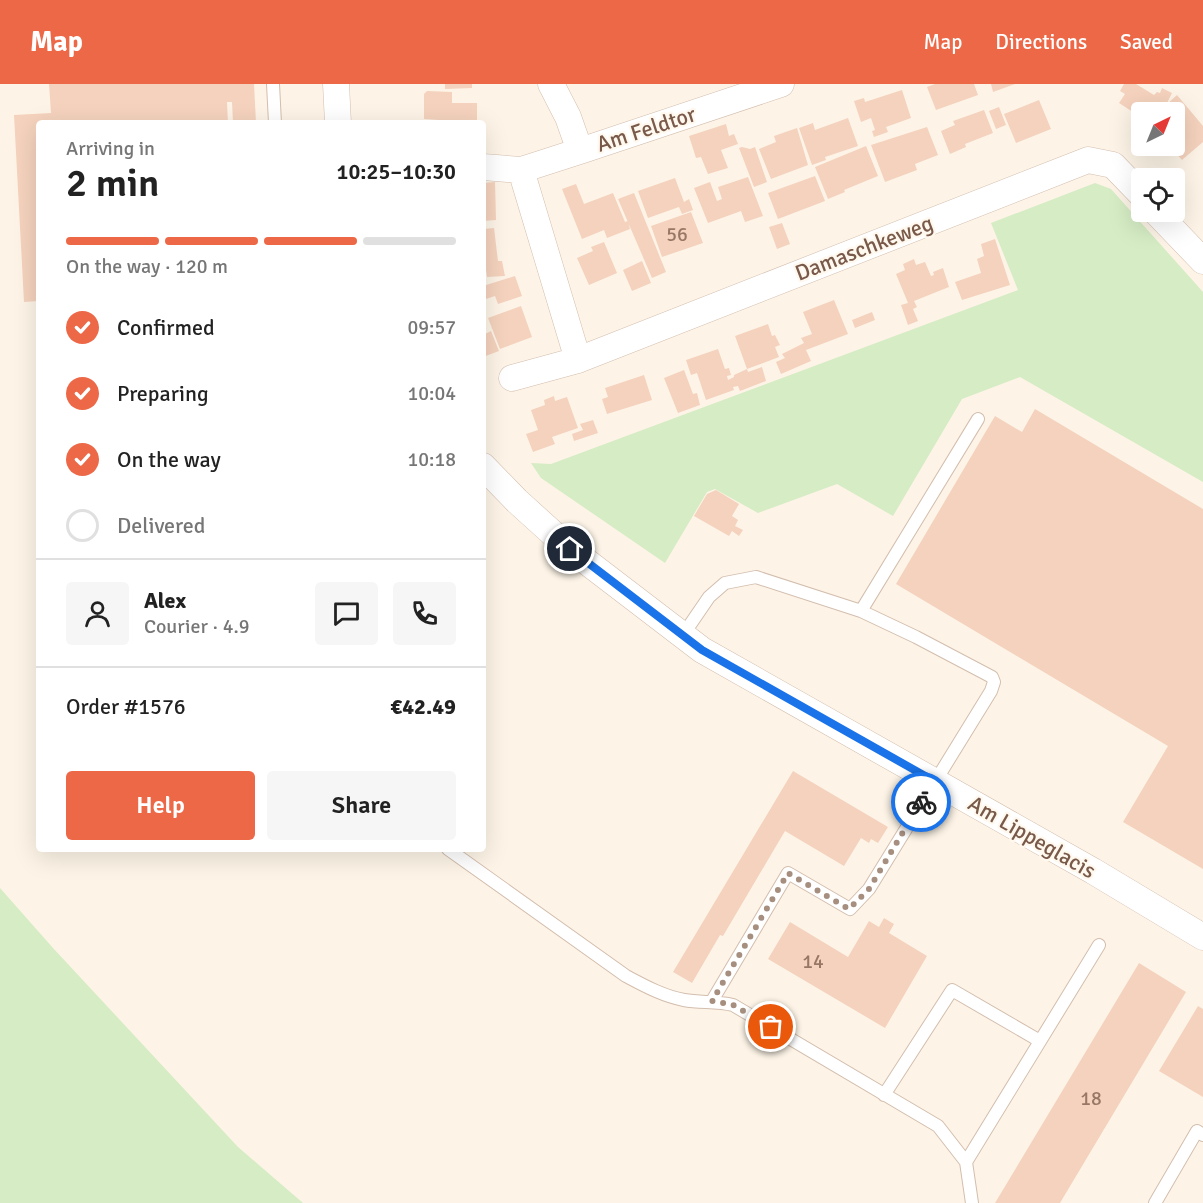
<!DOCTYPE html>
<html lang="en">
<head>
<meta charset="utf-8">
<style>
	body { margin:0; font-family:Signika,sans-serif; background:#f6f6f6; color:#222; height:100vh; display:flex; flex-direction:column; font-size:22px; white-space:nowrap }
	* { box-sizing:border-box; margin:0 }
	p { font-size:20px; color:#767676 }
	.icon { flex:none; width:33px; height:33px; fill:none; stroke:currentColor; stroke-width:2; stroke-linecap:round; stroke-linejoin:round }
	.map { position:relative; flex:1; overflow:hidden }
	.sheet { position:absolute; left:36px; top:36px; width:450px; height:732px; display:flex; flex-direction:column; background:#fff; border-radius:6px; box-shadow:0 6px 24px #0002 }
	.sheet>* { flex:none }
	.needle { width:39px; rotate:43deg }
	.fabs { position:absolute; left:1131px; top:18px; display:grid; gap:12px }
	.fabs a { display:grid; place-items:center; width:54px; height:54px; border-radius:6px; background:#fff; box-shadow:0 6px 24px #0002; font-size:30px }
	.pin { position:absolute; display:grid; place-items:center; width:51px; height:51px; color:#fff; margin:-26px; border:3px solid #fff; border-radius:50%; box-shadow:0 2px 6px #0007 }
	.courier { position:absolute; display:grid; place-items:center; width:60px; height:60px; margin:-30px; border:4px solid #1a73e8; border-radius:50%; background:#fff; color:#222; box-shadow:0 2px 8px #0007 }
	.headline em { font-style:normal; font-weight:600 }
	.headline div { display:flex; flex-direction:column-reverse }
	.headline { display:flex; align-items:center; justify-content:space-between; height:102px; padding:0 30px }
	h1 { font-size:39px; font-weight:600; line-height:45px }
	.bar { display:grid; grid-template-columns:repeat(4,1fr); gap:9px 6px; align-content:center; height:72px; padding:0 30px }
	.bar i { height:8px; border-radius:4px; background:#e0e0e0 }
	.bar .on { background:#ed6847 }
	.bar p { grid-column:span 4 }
	.line { display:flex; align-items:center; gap:15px; padding:0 30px; border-top:2px solid #e0e0e0 }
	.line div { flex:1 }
	.round { display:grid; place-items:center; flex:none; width:63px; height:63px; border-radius:6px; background:#f6f6f6 }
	ol { padding:0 30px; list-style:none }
	li { display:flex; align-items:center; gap:18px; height:66px }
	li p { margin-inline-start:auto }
	li .icon { padding:6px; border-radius:50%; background:#ed6847; color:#fff; stroke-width:4 }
	li:last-child { color:#767676 }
	li i { width:33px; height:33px; border:3px solid #e0e0e0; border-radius:50% }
	.cta { display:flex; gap:12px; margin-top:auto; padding:12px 30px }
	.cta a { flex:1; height:69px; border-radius:6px; background:#ed6847; color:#fff; font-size:24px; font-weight:600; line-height:69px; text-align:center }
	.cta a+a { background:#f6f6f6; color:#222 }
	header { display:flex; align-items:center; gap:36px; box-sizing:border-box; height:84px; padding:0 30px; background:#ed6847; color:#fff }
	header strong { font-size:28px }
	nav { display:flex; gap:33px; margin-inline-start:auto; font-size:21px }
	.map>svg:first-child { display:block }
	.green { fill:#d5ecc4 }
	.building { fill:#f4d2bd }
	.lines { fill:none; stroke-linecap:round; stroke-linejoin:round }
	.service-casing { stroke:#d3beae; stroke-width:14 }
	.minor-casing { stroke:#d3beae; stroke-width:27 }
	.service { stroke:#fff; stroke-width:12 }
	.minor { stroke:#fff; stroke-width:26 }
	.done { stroke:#a78f80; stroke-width:6; stroke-dasharray:0 10.8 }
	.route { stroke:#1a73e8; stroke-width:8 }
	.labels { text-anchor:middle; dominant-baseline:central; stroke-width:4.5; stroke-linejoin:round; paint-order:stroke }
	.number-label { font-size:20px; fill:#987766 }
	.street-label { font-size:22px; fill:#795949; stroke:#fff8ee }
</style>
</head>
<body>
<header>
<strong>Map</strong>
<nav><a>Map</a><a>Directions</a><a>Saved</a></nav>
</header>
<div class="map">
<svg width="1203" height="1119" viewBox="0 0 1203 1119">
	<rect width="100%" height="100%" fill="#fdf4e7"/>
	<path class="green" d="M1095,99L1111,105L1203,208V398L1020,293L962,315L893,432L837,400L758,429L715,405L707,408L665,479L541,394L531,379L551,380L1018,206L991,139Z
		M0,804L53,864L238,1063L303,1119H0Z"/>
	<path class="building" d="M49,0H254L256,39H233L232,18H227L228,39H39V217L24,218L14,31L51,29Z
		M445,0H472V4L445,5Z
		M935,0H974L978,11L936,26L927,3Z
		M991,0H1015L993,8Z
		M1124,0H1136L1154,11L1157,8L1160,9L1162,4L1172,9L1166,21L1177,11L1203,42V58L1182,76L1169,62H1174V56L1178,53L1174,49V28H1157L1153,23L1149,28H1142V34L1119,19L1125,10L1120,7Z
		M902,6L911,34L886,43L888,48L874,53L872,47L875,46L871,34L861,38L854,17L864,14L865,18Z
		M427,7L452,8V19H477V39H439V36L424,35V10Z
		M1039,16L1051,45L1016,59L1004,30Z
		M999,23L1006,41L996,45L989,27Z
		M984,26L993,49L965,60L966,63L950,70L941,47L955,41L953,37Z
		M848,34L858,62L825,73L826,76L812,81L799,44L813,39L815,46Z
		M726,40L729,52L734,50L738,60L721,66L728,84L708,90L701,73L696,74L689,52Z
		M927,43L938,71L915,80L917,86L885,98L871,61Z
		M797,44L808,81L771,95L759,65L776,58L774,52Z
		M866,62L878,92L844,106L845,108L828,115L815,83Z
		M742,63L750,65L755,63L767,98L754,103L739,64Z
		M815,92L825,117L778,135L768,109Z
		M748,93L763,132L745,138L741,127L708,139L694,104L710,98L717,117L722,115L718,103Z
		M675,94L684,118L689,115L693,126L682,130L679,123L648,134L638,107Z
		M495,98L496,136L483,137V99Z
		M576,100L584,120L613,109L625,138L628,137L630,145L607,154L604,146L582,155L562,105Z
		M634,109L666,188L652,194L618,115Z
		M691,128L703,159L662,173L651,142Z
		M782,139L790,160L777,165L769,143Z
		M494,144L498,177H502L505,192L487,193L485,179H483V145Z
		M995,155L1010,201L962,216L955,198L981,189L977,175L984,172L981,160Z
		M604,158L617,189L589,201L577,174L593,167L591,163Z
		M914,175L916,181L925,178L931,192L934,191L933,188L943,184L949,203L914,217L917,223L913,225L918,237L908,241L901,221L908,219L896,190L905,186L903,180Z
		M642,177L651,199L632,207L623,186Z
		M515,192L522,212L498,220L495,212L483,216V202Z
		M834,216L848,250L806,266L811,277L781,290L776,278L785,274L782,270L804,259L801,254L812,250L803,228Z
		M521,222L532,253L500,265L488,234Z
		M872,228L875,236L855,244L852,236Z
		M768,240L772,252L775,251L780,261L775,263L779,273L747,285L735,252Z
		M491,247L499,267L483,273V251Z
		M718,265L725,285L729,284L731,291L727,292L728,296L734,293V291L747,285L748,288L762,283L766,297L740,307L738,302L733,303L734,306L706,316L697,289L691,291L686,276Z
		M684,286L693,310L697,309L700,321L678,329L664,294Z
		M644,291L652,316L607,330L602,315L608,313L605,304Z
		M554,312L555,317L567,313L578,344L552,353L555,360L533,368L526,350L538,346L531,326L545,321L544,316Z
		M1035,325L1203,425V785L1123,738L1168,662L896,500L995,332L1022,348Z
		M593,336L598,349L574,357L572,350L583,346L580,340Z
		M716,406L739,420L732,432L738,436L735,442L743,446L739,452L732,447L729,452L694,432L707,410Z
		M793,687L888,743L878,759L871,755L869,759L861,754L844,782L785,747L723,852L720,851L692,899L673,888Z
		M884,834L894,840L889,849L927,872L885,944L768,875L790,838L848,873L869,837L879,843Z
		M1139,879L1186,908L1060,1119H995Z
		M1198,922L1203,925V1013L1159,987Z"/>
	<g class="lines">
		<defs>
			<path id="service" d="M273,0L275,39
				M861,527L978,335
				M683,551L709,513L725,499L756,493L861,527L916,553L992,593L994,598L991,607L869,805L850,825L788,789L712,917
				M448,765L626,892C645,902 663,912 684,916C700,919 716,917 733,921L938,1042L966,1078L972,1119
				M884,1011L952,906L1040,957
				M966,1078L1099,861
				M1155,1119L1197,1047L1203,1051"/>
			<path id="minor" d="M336,0L338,39
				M551,0L568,33L580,67L781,0
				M483,83L521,86L580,67
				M521,86L578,276
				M1156,128L1203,177
				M512,294L578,276L1088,76L1113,81L1142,111
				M483,382L517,417L570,465L702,566L1093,787L1203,853"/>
		</defs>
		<use href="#service" class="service-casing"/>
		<use href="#minor" class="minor-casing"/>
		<use href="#service" class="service"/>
		<use href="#minor" class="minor"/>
	</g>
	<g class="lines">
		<path class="done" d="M771,943L733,921L712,917L788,789L849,825L869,805L921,718"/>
		<path class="route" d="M570,465L702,566L934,697L921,718"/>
	</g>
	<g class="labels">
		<g class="number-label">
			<text x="677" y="150">56</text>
			<text x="813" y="877">14</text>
			<text x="1091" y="1014">18</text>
		</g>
		<g class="street-label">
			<text transform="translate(646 45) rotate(-18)">Am Feldtor</text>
			<text transform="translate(864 164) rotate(-21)">Damaschkeweg</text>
			<text transform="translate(1032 753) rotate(30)">Am Lippeglacis</text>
		</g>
	</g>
</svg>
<div class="fabs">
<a><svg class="needle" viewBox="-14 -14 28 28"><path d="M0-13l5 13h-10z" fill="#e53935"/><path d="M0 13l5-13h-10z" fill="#767676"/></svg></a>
<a><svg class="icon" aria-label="locate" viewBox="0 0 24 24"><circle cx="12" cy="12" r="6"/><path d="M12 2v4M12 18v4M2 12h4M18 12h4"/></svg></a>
</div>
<div class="pin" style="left:771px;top:943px;background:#ea580c"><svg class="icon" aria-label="bag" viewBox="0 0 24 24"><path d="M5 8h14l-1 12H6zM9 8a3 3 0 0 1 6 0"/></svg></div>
<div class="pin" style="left:570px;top:465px;background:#1f2937"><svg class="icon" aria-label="home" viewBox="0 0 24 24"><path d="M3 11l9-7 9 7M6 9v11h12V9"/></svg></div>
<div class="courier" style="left:921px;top:718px"><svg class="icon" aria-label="bike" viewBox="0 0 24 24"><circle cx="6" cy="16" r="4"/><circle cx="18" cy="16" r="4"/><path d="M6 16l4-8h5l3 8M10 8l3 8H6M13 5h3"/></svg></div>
<section class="sheet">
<div class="headline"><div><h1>2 min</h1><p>Arriving in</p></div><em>10:25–10:30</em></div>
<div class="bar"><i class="on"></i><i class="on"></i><i class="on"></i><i></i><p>On the way · 120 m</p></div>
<ol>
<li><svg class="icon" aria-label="check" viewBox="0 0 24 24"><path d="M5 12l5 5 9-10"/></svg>Confirmed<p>09:57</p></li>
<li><svg class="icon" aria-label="check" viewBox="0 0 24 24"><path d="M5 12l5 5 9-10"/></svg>Preparing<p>10:04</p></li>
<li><svg class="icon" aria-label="check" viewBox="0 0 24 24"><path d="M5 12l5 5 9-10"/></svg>On the way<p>10:18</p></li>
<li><i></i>Delivered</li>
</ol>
<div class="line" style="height:108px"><a class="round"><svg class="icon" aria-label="person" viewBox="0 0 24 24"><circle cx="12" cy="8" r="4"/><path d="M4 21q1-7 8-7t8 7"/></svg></a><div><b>Alex</b><p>Courier · 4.9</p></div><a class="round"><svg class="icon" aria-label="chat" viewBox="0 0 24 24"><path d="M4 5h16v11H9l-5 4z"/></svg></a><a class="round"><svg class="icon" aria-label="phone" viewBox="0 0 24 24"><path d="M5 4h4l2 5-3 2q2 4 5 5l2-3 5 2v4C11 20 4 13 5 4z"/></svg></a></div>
<div class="line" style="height:78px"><div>Order #1576</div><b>€42.49</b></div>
<div class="cta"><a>Help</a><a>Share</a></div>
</section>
</div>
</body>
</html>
